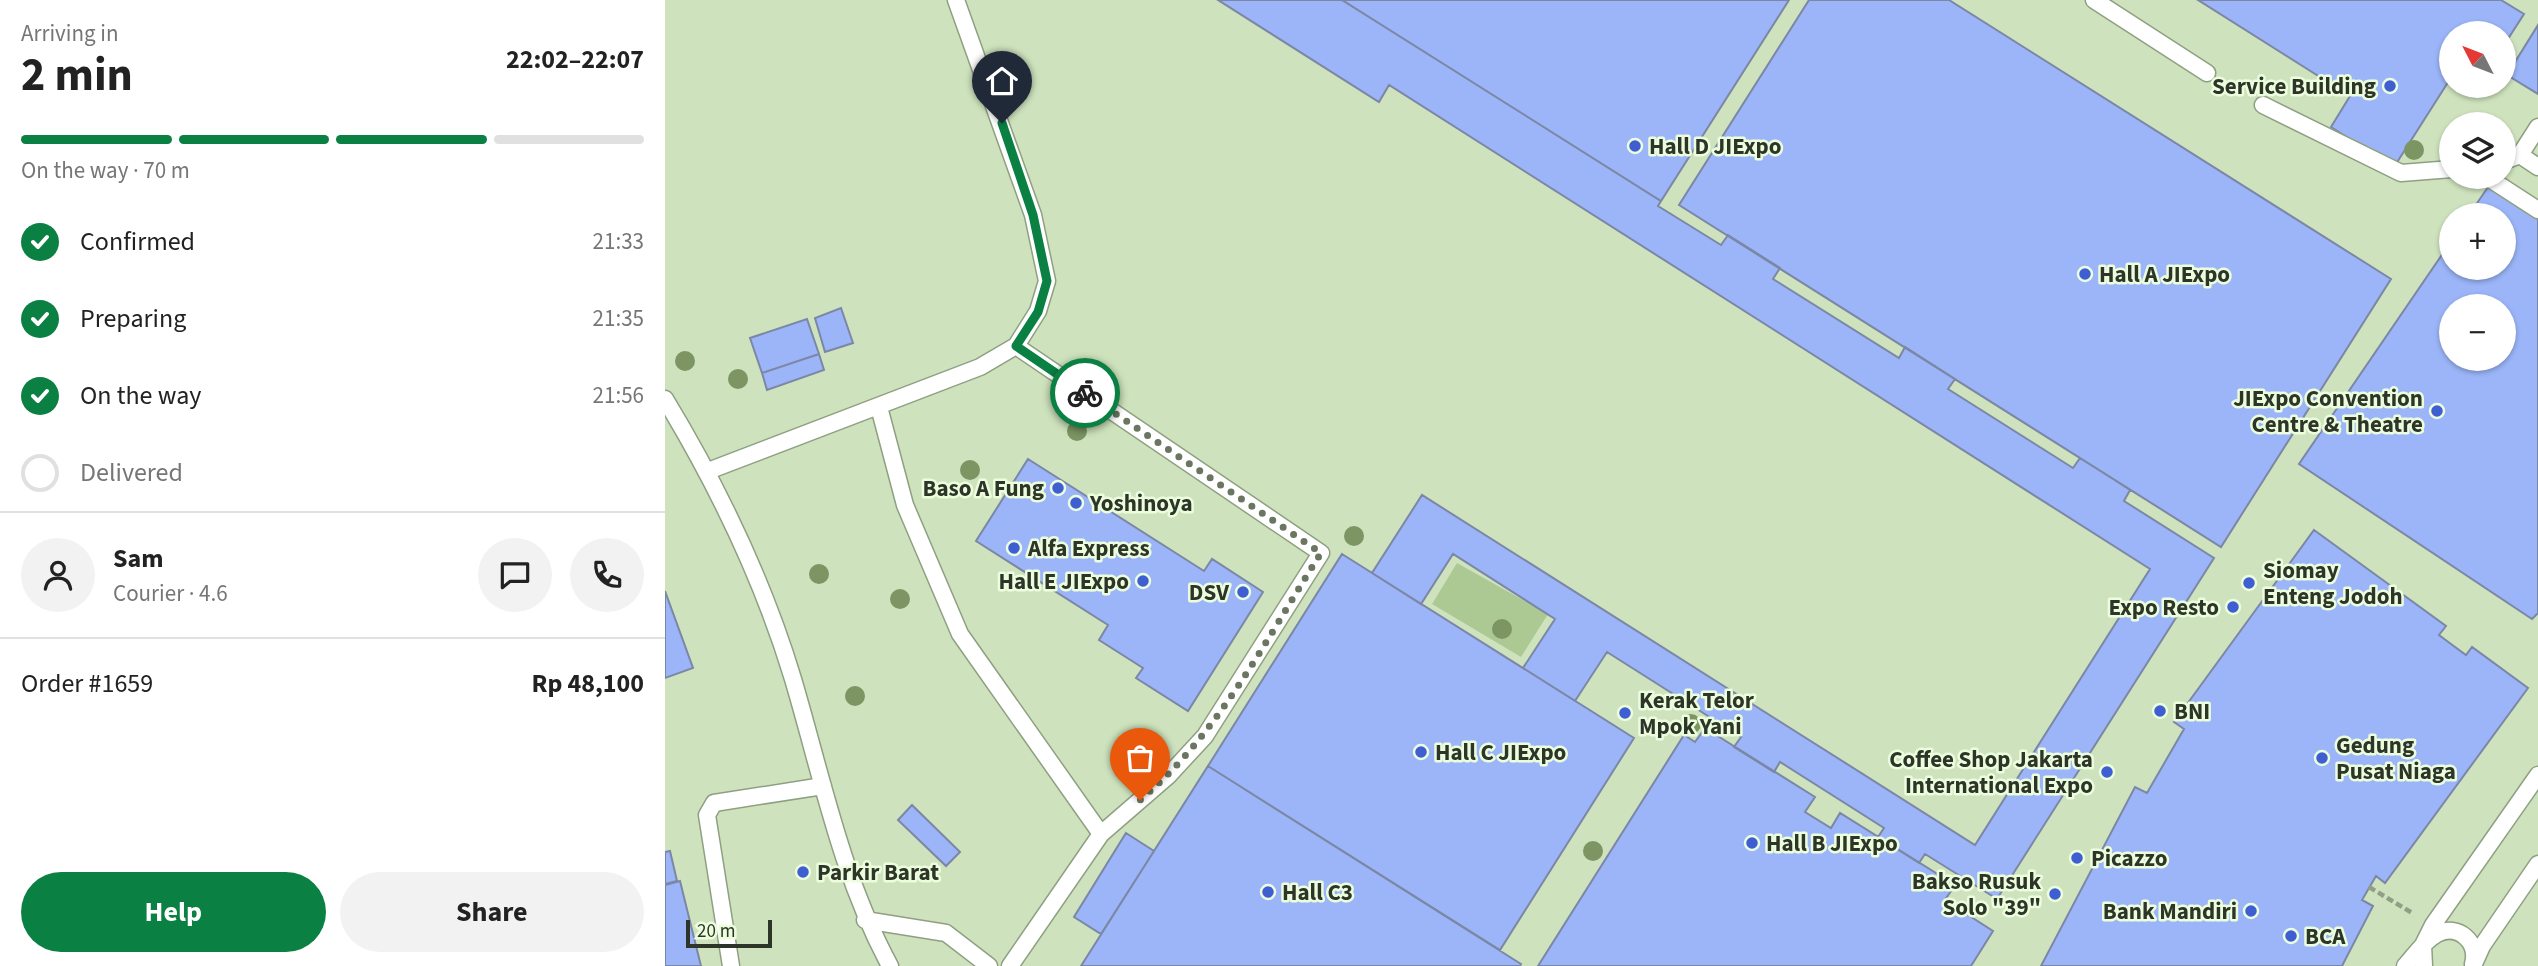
<!DOCTYPE html>
<html lang="en">
<head>
<meta charset="utf-8">
<style>
	body { margin:0; font-family:"Source Sans 3",sans-serif; background:#f2f2f2; color:#222; height:100vh; display:flex; flex-direction:column; font-size:26px; white-space:nowrap }
	* { box-sizing:border-box; margin:0 }
	p { font-size:23px; color:#767676 }
	.icon { flex:none; width:38px; height:38px; fill:none; stroke:currentColor; stroke-width:2; stroke-linecap:round; stroke-linejoin:round }
	.map { position:relative; flex:1; overflow:hidden }
	.panel { display:flex; flex-direction:column; background:#fff; width:665px }
	.panel>* { flex:none }
	.needle { width:46px; rotate:312deg }
	.buttons { position:absolute; left:1774px; top:21px; display:grid; gap:14px }
	.buttons a { display:grid; place-items:center; width:77px; height:77px; border-radius:50%; background:#fff; box-shadow:0 2px 5px #0004; font-size:35px }
	.scale { position:absolute; left:21px; bottom:18px; width:86px; box-sizing:border-box; padding-left:7px; border:4px solid #2d3428; border-top:0; font-size:19px; line-height:24px; white-space:nowrap; color:#2d3428; -webkit-text-stroke:5px #ebfddc; paint-order:stroke }
	.pin { position:absolute; display:grid; place-items:center; width:60px; height:60px; color:#fff; margin:-72px -30px; border-radius:50% 50% 50% 0; rotate:-45deg; box-shadow:0 0 7px #0007 }
	.pin .icon { rotate:45deg }
	.courier { position:absolute; display:grid; place-items:center; width:70px; height:70px; margin:-35px; border:5px solid #0b8043; border-radius:50%; background:#fff; color:#222; box-shadow:0 2px 9px #0007 }
	.overview em { font-style:normal; font-weight:700 }
	.overview div { display:flex; flex-direction:column-reverse }
	.overview { display:flex; align-items:center; justify-content:space-between; height:119px; padding:0 21px }
	h1 { font-size:46px; font-weight:700; line-height:52px }
	.bar { display:grid; grid-template-columns:repeat(4,1fr); gap:10px 7px; align-content:center; height:84px; padding:0 21px }
	.bar i { height:9px; border-radius:5px; background:#e0e0e0 }
	.bar .on { background:#0b8043 }
	.bar p { grid-column:span 4 }
	.line { display:flex; align-items:center; gap:18px; padding:0 21px; border-top:2px solid #e0e0e0 }
	.line div { flex:1 }
	.round { display:grid; place-items:center; flex:none; width:74px; height:74px; border-radius:37px; background:#f2f2f2 }
	ol { padding:0 21px; list-style:none }
	li { display:flex; align-items:center; gap:21px; height:77px }
	li p { margin-inline-start:auto }
	li .icon { padding:7px; border-radius:50%; background:#0b8043; color:#fff; stroke-width:4 }
	li:last-child { color:#767676 }
	li i { width:38px; height:38px; border:4px solid #e0e0e0; border-radius:50% }
	.cta { display:flex; gap:14px; margin-top:auto; padding:14px 21px }
	.cta a { flex:1; height:80px; border-radius:42px; background:#0b8043; color:#fff; font-size:28px; font-weight:700; line-height:80px; text-align:center }
	.cta a+a { background:#f2f2f2; color:#222 }
	main { display:flex; flex:1; min-height:0 }
	.map>svg:first-child { display:block }
	.built { fill:#cee3bd; fill-rule:evenodd }
	.green { fill:#acc993 }
	.building { fill:#9bb5f8; stroke:#7b87a5; stroke-width:2; fill-rule:evenodd }
	.lines { fill:none; stroke-linecap:round; stroke-linejoin:round }
	.service-casing { stroke:#8fa082; stroke-width:19 }
	.path { stroke:#919f87; stroke-width:4.5; stroke-dasharray:7 3.5; stroke-linecap:butt }
	.service { stroke:#fff; stroke-width:16 }
	.tree { fill:#7c9563 }
	.done { stroke:#6b7662; stroke-width:7; stroke-dasharray:0 12.6 }
	.route { stroke:#0b8043; stroke-width:9 }
	.poi-dot { fill:#3e5ed1; stroke:#ebfddc; stroke-width:2.5 }
	.labels { text-anchor:middle; dominant-baseline:central; stroke-width:5; stroke-linejoin:round; paint-order:stroke }
	.poi-label { font-size:23px; font-weight:bold; fill:#2d3428; stroke:#ebfddc; text-anchor:start }
</style>
</head>
<body>
<main>
<section class="panel">
<div class="overview"><div><h1>2 min</h1><p>Arriving in</p></div><em>22:02–22:07</em></div>
<div class="bar"><i class="on"></i><i class="on"></i><i class="on"></i><i></i><p>On the way · 70 m</p></div>
<ol>
<li><svg class="icon" aria-label="check" viewBox="0 0 24 24"><path d="M5 12l5 5 9-10"/></svg>Confirmed<p>21:33</p></li>
<li><svg class="icon" aria-label="check" viewBox="0 0 24 24"><path d="M5 12l5 5 9-10"/></svg>Preparing<p>21:35</p></li>
<li><svg class="icon" aria-label="check" viewBox="0 0 24 24"><path d="M5 12l5 5 9-10"/></svg>On the way<p>21:56</p></li>
<li><i></i>Delivered</li>
</ol>
<div class="line" style="height:126px"><a class="round"><svg class="icon" aria-label="person" viewBox="0 0 24 24"><circle cx="12" cy="8" r="4"/><path d="M4 21q1-7 8-7t8 7"/></svg></a><div><b>Sam</b><p>Courier · 4.6</p></div><a class="round"><svg class="icon" aria-label="chat" viewBox="0 0 24 24"><path d="M4 5h16v11H9l-5 4z"/></svg></a><a class="round"><svg class="icon" aria-label="phone" viewBox="0 0 24 24"><path d="M5 4h4l2 5-3 2q2 4 5 5l2-3 5 2v4C11 20 4 13 5 4z"/></svg></a></div>
<div class="line" style="height:91px"><div>Order #1659</div><b>Rp 48,100</b></div>
<div class="cta"><a>Help</a><a>Share</a></div>
</section>
<div class="map">
<svg width="1873" height="966" viewBox="0 0 1873 966">
	<rect width="100%" height="100%" fill="#ddf0cf"/>
	<path class="built" d="M0,0H1873V966H0ZM1787,33H1839V86H1787ZM1787,124H1839V177H1787ZM1787,215H1839V268H1787ZM1787,306H1839V359H1787Z"/>
	<path class="green" d="M792,563L883,614L856,657L767,604Z"/>
	<path class="building" d="M553,0H677L996,201L993,206L1056,245L1063,235L1115,268L1108,279L1234,358L1240,347L1290,379L1283,389L1408,468L1415,458L1431,468L1465,490L1459,501L1549,558L1332,899L1260,854L1254,863L1213,837L1219,828L1115,762L1109,772L1069,747L1076,737L942,652L910,701L858,668L890,619L788,554L756,604L707,573L757,495L1310,845L1485,569L724,85L714,102Z
		M677,0H1124L996,201Z
		M1144,0H1284L1726,279L1556,547L1014,205Z
		M1533,0H1836L1859,14L1839,45V33H1787V76L1729,167L1666,127L1685,96Z
		M1873,25V94L1842,75Z
		M1823,187L1873,219V613L1867,619L1634,464L1787,240V268H1839V215H1804ZM1787,306H1839V359H1787Z
		M176,308L188,343L160,352L150,318Z
		M142,319L154,354L97,373L85,338Z
		M154,354L159,370L102,390L97,373Z
		M363,459L539,571L547,559L598,592L523,711L471,678L478,668L434,640L443,625L311,541Z
		M1649,530L1781,626L1774,635L1786,644L1801,655L1807,647L1863,688L1720,883L1711,876L1697,900L1708,906L1677,966H1376L1470,787L1482,793L1519,729L1509,722Z
		M677,554L969,738L835,950L543,766Z
		M0,591L28,668L0,678Z
		M1040,728L1150,797L1140,812L1166,828L1175,813L1290,885L1280,900L1328,931L1306,966H873L1019,735L1030,742Z
		M543,766L856,964L855,966H416Z
		M247,805L295,852L281,866L233,820Z
		M461,833L489,851L436,934L409,917Z
		M5,851L12,881L0,884V852Z
		M15,881L36,966H0V885Z"/>
	<g class="lines">
		<defs>
			<path id="service" d="M1429,0L1542,73
				M1598,105L1736,173L1787,169
				M1855,155L1873,167
				M1839,161L1855,155L1873,127
				M1822,177L1873,210
				M0,399C52,485 99,583 128,679C157,777 176,875 225,966
				M214,407L240,505L295,634L436,834
				M43,471L315,367L351,346L373,311L382,281L368,215L291,0
				M200,920L281,933L324,966
				M66,966L42,815L49,803L158,786
				M345,966L436,834L503,776L540,736L656,553L351,346
				M1740,966C1750,955 1759,941 1772,934C1793,923 1814,942 1808,964
				M1759,966L1758,945L1768,925L1873,775
				M1808,966L1817,946L1873,864"/>
		</defs>
		<use href="#service" class="service-casing"/>
		<path class="path" d="M1704,887L1749,914"/>
		<use href="#service" class="service"/>
	</g>
	<g class="tree">
		<circle cx="1749" cy="150" r="10"/>
		<circle cx="20" cy="361" r="10"/>
		<circle cx="73" cy="379" r="10"/>
		<circle cx="412" cy="431" r="10"/>
		<circle cx="305" cy="470" r="10"/>
		<circle cx="689" cy="536" r="10"/>
		<circle cx="154" cy="574" r="10"/>
		<circle cx="235" cy="599" r="10"/>
		<circle cx="837" cy="629" r="10"/>
		<circle cx="190" cy="696" r="10"/>
		<circle cx="1026" cy="724" r="10"/>
		<circle cx="928" cy="851" r="10"/>
	</g>
	<g class="lines">
		<path class="done" d="M420,393L656,553C601,639 554,734 475,800"/>
		<path class="route" d="M337,123L368,215L382,281L373,312L351,346L420,393"/>
	</g>
	<g class="poi-dot">
		<circle cx="1725" cy="86" r="7"/>
		<circle cx="970" cy="146" r="7"/>
		<circle cx="1420" cy="274" r="7"/>
		<circle cx="1772" cy="411" r="7"/>
		<circle cx="393" cy="488" r="7"/>
		<circle cx="411" cy="503" r="7"/>
		<circle cx="349" cy="548" r="7"/>
		<circle cx="478" cy="581" r="7"/>
		<circle cx="1584" cy="583" r="7"/>
		<circle cx="578" cy="592" r="7"/>
		<circle cx="1568" cy="607" r="7"/>
		<circle cx="1495" cy="711" r="7"/>
		<circle cx="960" cy="713" r="7"/>
		<circle cx="756" cy="752" r="7"/>
		<circle cx="1657" cy="758" r="7"/>
		<circle cx="1442" cy="772" r="7"/>
		<circle cx="1087" cy="843" r="7"/>
		<circle cx="1412" cy="858" r="7"/>
		<circle cx="138" cy="872" r="7"/>
		<circle cx="603" cy="892" r="7"/>
		<circle cx="1390" cy="894" r="7"/>
		<circle cx="1586" cy="911" r="7"/>
		<circle cx="1626" cy="936" r="7"/>
	</g>
	<g class="labels">
		<g class="poi-label">
			<text x="1711" y="86" text-anchor="end">Service Building</text>
			<text x="984" y="146">Hall D JIExpo</text>
			<text x="1434" y="274">Hall A JIExpo</text>
			<text x="1758" y="398" text-anchor="end">JIExpo Convention<tspan x="1758" dy="26">Centre &amp; Theatre</tspan></text>
			<text x="379" y="488" text-anchor="end">Baso A Fung</text>
			<text x="425" y="503">Yoshinoya</text>
			<text x="363" y="548">Alfa Express</text>
			<text x="1598" y="570">Siomay<tspan x="1598" dy="26">Enteng Jodoh</tspan></text>
			<text x="464" y="581" text-anchor="end">Hall E JIExpo</text>
			<text x="564" y="592" text-anchor="end">DSV</text>
			<text x="1554" y="607" text-anchor="end">Expo Resto</text>
			<text x="974" y="700">Kerak Telor<tspan x="974" dy="26">Mpok Yani</tspan></text>
			<text x="1509" y="711">BNI</text>
			<text x="1671" y="745">Gedung<tspan x="1671" dy="26">Pusat Niaga</tspan></text>
			<text x="770" y="752">Hall C JIExpo</text>
			<text x="1428" y="759" text-anchor="end">Coffee Shop Jakarta<tspan x="1428" dy="26">International Expo</tspan></text>
			<text x="1101" y="843">Hall B JIExpo</text>
			<text x="1426" y="858">Picazzo</text>
			<text x="152" y="872">Parkir Barat</text>
			<text x="1376" y="881" text-anchor="end">Bakso Rusuk<tspan x="1376" dy="26">Solo "39"</tspan></text>
			<text x="617" y="892">Hall C3</text>
			<text x="1572" y="911" text-anchor="end">Bank Mandiri</text>
			<text x="1640" y="936">BCA</text>
		</g>
	</g>
</svg>
<div class="buttons">
<a><svg class="needle" viewBox="-14 -14 28 28"><path d="M0-13l5 13h-10z" fill="#e53935"/><path d="M0 13l5-13h-10z" fill="#767676"/></svg></a>
<a><svg class="icon" aria-label="layers" viewBox="0 0 24 24"><path d="M12 4l9 5-9 5-9-5zM3 14l9 5 9-5"/></svg></a>
<a>+</a>
<a>−</a>
</div>
<div class="scale">20 m</div>
<div class="pin" style="left:475px;top:800px;background:#ea580c"><svg class="icon" aria-label="bag" viewBox="0 0 24 24"><path d="M5 8h14l-1 12H6zM9 8a3 3 0 0 1 6 0"/></svg></div>
<div class="pin" style="left:337px;top:123px;background:#1f2937"><svg class="icon" aria-label="home" viewBox="0 0 24 24"><path d="M3 11l9-7 9 7M6 9v11h12V9"/></svg></div>
<div class="courier" style="left:420px;top:393px"><svg class="icon" aria-label="bike" viewBox="0 0 24 24"><circle cx="6" cy="16" r="4"/><circle cx="18" cy="16" r="4"/><path d="M6 16l4-8h5l3 8M10 8l3 8H6M13 5h3"/></svg></div>
</div>
</main>
</body>
</html>
